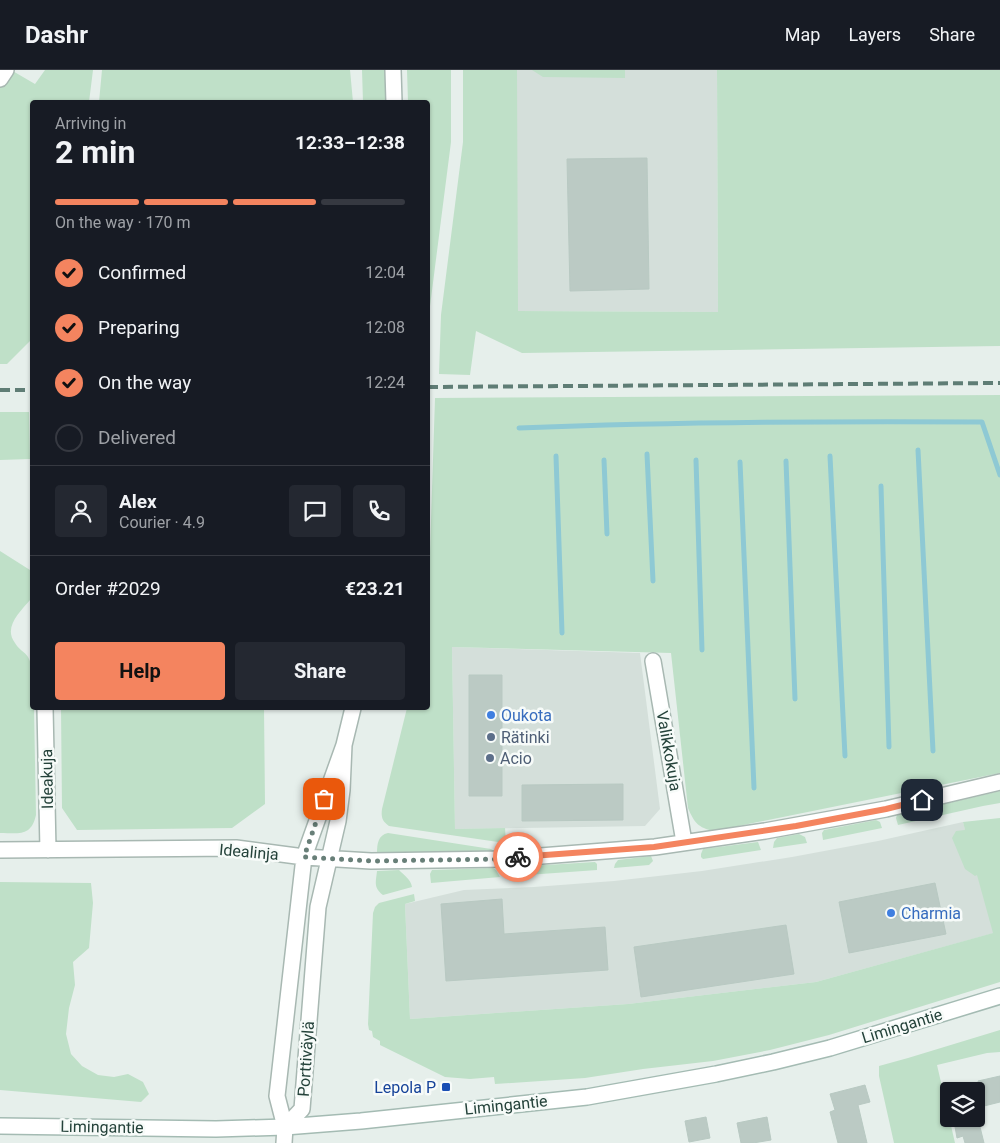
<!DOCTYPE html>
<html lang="en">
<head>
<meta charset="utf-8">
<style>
	body { margin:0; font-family:Roboto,sans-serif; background:#242831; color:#f1f3f6; height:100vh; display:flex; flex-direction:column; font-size:19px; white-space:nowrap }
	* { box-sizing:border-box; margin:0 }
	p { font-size:16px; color:#9ea1a6 }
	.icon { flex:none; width:28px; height:28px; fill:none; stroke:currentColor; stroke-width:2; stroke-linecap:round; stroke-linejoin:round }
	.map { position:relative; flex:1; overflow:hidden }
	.side { position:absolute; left:30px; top:30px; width:400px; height:610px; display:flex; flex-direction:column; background:#171b24; border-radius:5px; box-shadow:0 1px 4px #0004 }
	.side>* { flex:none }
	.fabs { position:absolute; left:940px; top:1012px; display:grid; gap:10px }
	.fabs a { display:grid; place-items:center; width:45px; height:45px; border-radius:5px; background:#171b24; box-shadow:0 1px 4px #0004; font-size:25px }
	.pin { position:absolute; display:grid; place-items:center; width:42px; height:42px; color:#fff; margin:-21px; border-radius:10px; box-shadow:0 2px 8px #0006 }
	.courier { position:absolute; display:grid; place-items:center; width:50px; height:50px; margin:-25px; border:4px solid #f4845f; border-radius:50%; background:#fff; color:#222; box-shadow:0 1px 6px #0007 }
	.overview em { font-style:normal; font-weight:700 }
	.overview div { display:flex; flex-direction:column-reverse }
	.overview { display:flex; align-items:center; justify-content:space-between; height:85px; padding:0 25px }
	h1 { font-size:32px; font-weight:700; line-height:38px }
	.bar { display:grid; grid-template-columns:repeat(4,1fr); gap:8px 5px; align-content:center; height:60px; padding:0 25px }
	.bar i { height:6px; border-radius:4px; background:#363941 }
	.bar .current { background:#f4845f }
	.bar p { grid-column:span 4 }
	.line { display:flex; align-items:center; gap:12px; padding:0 25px; border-top:1px solid #363941 }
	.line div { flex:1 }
	.round { display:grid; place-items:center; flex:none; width:52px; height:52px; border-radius:5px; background:#242831 }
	ol { padding:0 25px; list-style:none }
	li { display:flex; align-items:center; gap:15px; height:55px }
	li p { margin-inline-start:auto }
	li .icon { padding:5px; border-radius:50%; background:#f4845f; color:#111; stroke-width:4 }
	li:last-child { color:#9ea1a6 }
	li i { width:28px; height:28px; border:2px solid #363941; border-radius:50% }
	.button { display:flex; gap:10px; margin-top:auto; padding:10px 25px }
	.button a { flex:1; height:58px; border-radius:5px; background:#f4845f; color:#111; font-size:20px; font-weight:700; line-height:58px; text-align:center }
	.button a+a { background:#242831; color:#f1f3f6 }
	header { display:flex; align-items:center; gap:30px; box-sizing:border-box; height:70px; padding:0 25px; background:#171b24; border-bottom:1px solid #363941 }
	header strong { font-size:24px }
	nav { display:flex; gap:28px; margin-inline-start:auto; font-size:18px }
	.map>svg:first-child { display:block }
	.built { fill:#d4dfda }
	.green { fill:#bfe0c8 }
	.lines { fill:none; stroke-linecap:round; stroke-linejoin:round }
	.stream { stroke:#8ec9d4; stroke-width:5 }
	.building { fill:#bbcac4; stroke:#b8c9c2 }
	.street-casing { stroke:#a8b8b2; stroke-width:18 }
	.secondary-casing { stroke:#a4bbb3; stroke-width:18 }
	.street { stroke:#fff; stroke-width:15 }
	.secondary { stroke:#fff; stroke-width:15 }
	.rail { stroke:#5f7d75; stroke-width:4; stroke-dasharray:10 5; stroke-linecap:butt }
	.done { stroke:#687f78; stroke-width:5; stroke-dasharray:0 9 }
	.route { stroke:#f4845f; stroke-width:6 }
	.shop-dot { fill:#3f7fe0; stroke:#f7fbf9; stroke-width:2 }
	.service-dot { fill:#5c6f8a; stroke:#f7fbf9; stroke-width:2 }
	.transit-dot { fill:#1a4fb4; stroke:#f7fbf9; stroke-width:2 }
	.labels { text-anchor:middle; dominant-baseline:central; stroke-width:5; stroke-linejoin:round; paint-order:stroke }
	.shop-label { font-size:16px; fill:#366cbe; stroke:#f7fbf9; text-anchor:start }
	.service-label { font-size:16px; fill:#4e5e75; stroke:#f7fbf9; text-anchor:start }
	.street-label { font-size:16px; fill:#24423a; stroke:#f7fbf9 }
	.transit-label { font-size:16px; fill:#164399; stroke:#f7fbf9; text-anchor:end }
</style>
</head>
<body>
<header>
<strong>Dashr</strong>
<nav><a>Map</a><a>Layers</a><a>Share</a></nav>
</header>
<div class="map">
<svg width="1000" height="1073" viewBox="0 0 1000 1073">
	<rect width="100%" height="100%" fill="#e6efeb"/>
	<path class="built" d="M517,0H717L718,242L517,241Z
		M452,577L640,583L660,739L645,756L455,759Z
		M963,752L994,863L816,912L628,934L410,949L405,834L464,820L534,817L614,811L702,801L792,787L878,771Z"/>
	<path class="green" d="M0,0H11L35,14L45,0H93L89,32H32V269L7,294H0Z
		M102,0H350L353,32H99Z
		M362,0H389L390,32H363Z
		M407,0H451V72L429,244L428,293V32H408Z
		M463,0H517L518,241L718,242L717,0H1000V276L522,283L476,261L470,305L439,304L441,245L463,72Z
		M532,0H625V8L543,7Z
		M1000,325V703L714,761C698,758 694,752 688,738L671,583L452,577L455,759L505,758L506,772H498L389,756C382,751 381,747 382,739L407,638H428V544L435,328Z
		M0,342H29L30,389L0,390Z
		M0,481L30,500V530C20,542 3,557 15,573C18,579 25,582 28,587C36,602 32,622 32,638H34L36,745C31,767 19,763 0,763Z
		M61,638H264L265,734L232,758L77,760L62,738Z
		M1000,721V733L983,736L898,755L896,748L897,745Z
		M1000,748V912L829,965L770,980L713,991L643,999L585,1008L495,1014L494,1007L470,1009L445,1007L380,975V971L373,967L372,961L369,960L368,954L373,843L375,837L379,833L414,824L415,831L405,834L410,949L628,934L816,912L993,863L977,805L975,806L965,799L952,768L956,761L965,760L963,752Z
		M876,750L880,752L882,758L823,770L822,763L824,760Z
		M388,763L491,779L494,781L397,783H377C377,774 378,765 388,763Z
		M799,764L805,767L807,773L773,778L774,772L777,768Z
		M758,772L761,780L703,789L701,787V784L703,779Z
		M651,786L653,791L649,795L614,798L615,794L618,790Z
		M595,792L597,794V800L513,806L512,804L513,797Z
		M493,798L496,800L500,807L431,813L430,804L432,800Z
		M399,800C404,805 411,810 412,817L383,825C373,817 376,812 377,801Z
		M0,812L91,813L93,833L89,878L73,892L75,915L69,938L66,964L71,984L82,996L98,1005L114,1007L128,1004L143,1012L149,1024L141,1032L0,1020Z
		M1000,960V982L987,983L937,995L955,1073H894L879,1006V996L908,988Z"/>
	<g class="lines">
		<path class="stream" d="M519,358C673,352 827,351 982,352L1000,405
			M918,380L933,681
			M647,384L653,511
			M556,386L562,563
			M830,386L845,686
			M604,390L607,464
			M696,390L702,580
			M786,391L795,629
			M740,392L754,718
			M881,416L889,677"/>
	</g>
	<path class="building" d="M647,88L649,219L570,221L567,89Z
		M469,605H502V726H469Z
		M623,714V750L522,751V715Z
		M935,813L946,864L849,883L839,832Z
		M502,829L504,864L605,857L608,900L446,911L441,834Z
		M786,855L794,904L641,927L634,877Z
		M1000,1006V1032L984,1036L978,1011Z
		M865,1015L870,1032L858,1035L867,1073H838L830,1042L835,1040L830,1024Z
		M706,1047L710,1068L689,1072L685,1051Z
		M767,1047L771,1070L753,1073H741L737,1053Z
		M964,1049H978L984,1073H965L963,1066L957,1068L954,1051Z"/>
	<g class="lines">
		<defs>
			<path id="street" d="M393,0L394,32
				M0,9L6,0
				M653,591L684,772
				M45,638L48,780
				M344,675L353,638
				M0,780L236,778L304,787L371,791L503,789L655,777L765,761L886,739L1000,712
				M284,1073L285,1057L277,1026L304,787L344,675L342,720L338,751L318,837L302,1039L285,1057"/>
			<path id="secondary" d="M0,1056L216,1059L285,1057L361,1051L587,1027L716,1004L773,992L830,978L1000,926"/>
		</defs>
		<use href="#street" class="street-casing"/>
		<use href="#secondary" class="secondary-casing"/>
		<use href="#street" class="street"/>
		<use href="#secondary" class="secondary"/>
		<path class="rail" d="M428,317L1000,313
			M0,320H32"/>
	</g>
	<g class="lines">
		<path class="done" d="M324,729L304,787L371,791L503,789L518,787"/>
		<path class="route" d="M518,787L654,777L796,756L886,739L922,730"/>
	</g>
	<g class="shop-dot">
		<circle cx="491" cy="645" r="5"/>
		<circle cx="891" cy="843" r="5"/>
	</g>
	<g class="service-dot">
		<circle cx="491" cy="667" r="5"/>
		<circle cx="490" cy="688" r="5"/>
	</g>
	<rect class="transit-dot" x="441" y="1012" width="10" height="10" rx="2.5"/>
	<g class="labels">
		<g class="shop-label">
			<text x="501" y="645">Oukota</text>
			<text x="901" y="843">Charmia</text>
		</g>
		<g class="service-label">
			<text x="501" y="667">Rätinki</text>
			<text x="500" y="688">Acio</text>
		</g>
		<g class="street-label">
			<text transform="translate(669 681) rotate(80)">Valikkokuja</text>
			<text transform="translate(47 709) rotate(-91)">Ideakuja</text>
			<text transform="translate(249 782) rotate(5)">Idealinja</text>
			<text transform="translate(902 956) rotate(-17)">Limingantie</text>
			<text transform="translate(306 989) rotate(-86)">Porttiväylä</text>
			<text transform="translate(506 1035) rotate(-6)">Limingantie</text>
			<text transform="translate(102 1057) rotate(1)">Limingantie</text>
		</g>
		<g class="transit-label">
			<text x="436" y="1017">Lepola P</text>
		</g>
	</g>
</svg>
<div class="fabs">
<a><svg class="icon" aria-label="layers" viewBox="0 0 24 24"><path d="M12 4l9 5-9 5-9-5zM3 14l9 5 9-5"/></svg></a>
</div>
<div class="pin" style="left:324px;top:729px;background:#ea580c"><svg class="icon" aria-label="bag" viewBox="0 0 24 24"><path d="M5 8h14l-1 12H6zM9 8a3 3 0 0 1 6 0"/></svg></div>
<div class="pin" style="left:922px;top:730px;background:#1f2937"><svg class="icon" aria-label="home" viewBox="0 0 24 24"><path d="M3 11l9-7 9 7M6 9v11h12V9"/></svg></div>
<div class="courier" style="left:518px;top:787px"><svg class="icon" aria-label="bike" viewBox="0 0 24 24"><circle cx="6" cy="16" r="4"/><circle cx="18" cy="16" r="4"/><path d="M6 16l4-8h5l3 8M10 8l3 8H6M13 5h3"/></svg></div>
<section class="side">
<div class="overview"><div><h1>2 min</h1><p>Arriving in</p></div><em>12:33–12:38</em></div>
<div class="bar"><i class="current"></i><i class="current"></i><i class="current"></i><i></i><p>On the way · 170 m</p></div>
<ol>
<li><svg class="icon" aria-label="check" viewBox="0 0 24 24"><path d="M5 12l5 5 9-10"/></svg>Confirmed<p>12:04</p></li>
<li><svg class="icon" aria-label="check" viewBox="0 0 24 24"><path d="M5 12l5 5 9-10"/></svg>Preparing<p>12:08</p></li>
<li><svg class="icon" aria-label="check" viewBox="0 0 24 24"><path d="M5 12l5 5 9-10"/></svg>On the way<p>12:24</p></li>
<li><i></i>Delivered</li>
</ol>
<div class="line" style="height:90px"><a class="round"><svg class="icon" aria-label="person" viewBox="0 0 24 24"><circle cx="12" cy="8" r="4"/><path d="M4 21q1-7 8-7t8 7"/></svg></a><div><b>Alex</b><p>Courier · 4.9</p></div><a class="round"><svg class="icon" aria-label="chat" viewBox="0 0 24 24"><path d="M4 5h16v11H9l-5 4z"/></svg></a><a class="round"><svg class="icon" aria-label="phone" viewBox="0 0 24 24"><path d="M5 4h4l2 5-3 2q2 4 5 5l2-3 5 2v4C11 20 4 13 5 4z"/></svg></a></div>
<div class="line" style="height:65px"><div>Order #2029</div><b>€23.21</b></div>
<div class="button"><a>Help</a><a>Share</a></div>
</section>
</div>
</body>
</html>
